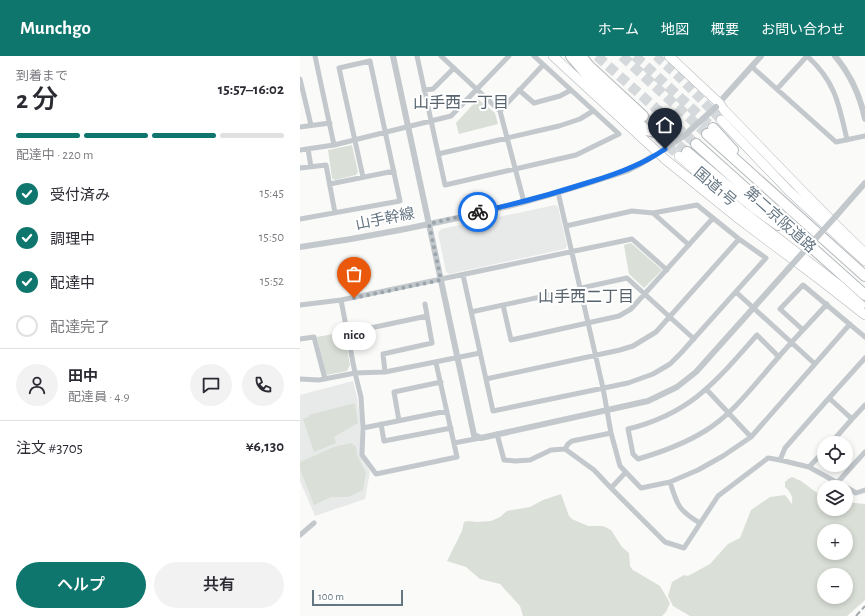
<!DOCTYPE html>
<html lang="ja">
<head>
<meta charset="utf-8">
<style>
	body { margin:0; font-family:"Alegreya Sans","Noto Sans JP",sans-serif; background:#f2f2f3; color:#2b2b33; height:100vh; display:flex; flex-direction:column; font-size:15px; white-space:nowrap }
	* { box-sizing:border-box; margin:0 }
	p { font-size:13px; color:#7c7c81 }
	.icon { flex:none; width:22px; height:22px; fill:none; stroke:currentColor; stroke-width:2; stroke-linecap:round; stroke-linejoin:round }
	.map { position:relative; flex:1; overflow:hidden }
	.drawer { display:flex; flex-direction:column; background:#fff; width:300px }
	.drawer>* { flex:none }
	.tools { position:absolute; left:517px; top:380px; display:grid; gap:8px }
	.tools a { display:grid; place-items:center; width:36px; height:36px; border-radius:50%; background:#fff; box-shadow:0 2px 6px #0003; font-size:20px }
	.scale { position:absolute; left:12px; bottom:10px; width:91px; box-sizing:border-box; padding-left:4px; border:2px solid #657683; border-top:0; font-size:11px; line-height:14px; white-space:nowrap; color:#657683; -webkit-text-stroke:3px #fff; paint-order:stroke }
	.pin { position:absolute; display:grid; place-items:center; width:34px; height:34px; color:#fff; margin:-41px -17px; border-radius:50% 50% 50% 0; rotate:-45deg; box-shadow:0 0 4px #0007 }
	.pin .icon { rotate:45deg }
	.courier { position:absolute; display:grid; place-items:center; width:40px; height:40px; margin:-20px; border:3px solid #1a73e8; border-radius:50%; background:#fff; color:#222; box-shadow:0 1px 5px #0007 }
	.bubble { position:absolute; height:28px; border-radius:14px; background:#fff; box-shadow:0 2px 6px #0003; font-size:13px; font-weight:600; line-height:28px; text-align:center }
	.summary em { font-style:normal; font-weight:600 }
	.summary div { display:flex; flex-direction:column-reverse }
	.summary { display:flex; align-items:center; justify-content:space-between; height:68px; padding:0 16px }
	h1 { font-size:26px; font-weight:600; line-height:30px }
	.bar { display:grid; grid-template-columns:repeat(4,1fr); gap:6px 4px; align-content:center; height:48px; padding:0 16px }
	.bar i { height:5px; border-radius:3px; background:#e1e1e2 }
	.bar .current { background:#0f766e }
	.bar p { grid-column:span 4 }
	.line { display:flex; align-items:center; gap:10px; padding:0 16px; border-top:1px solid #e1e1e2 }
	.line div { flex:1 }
	.round { display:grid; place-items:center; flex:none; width:42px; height:42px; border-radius:21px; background:#f2f2f3 }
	ol { padding:0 16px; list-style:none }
	li { display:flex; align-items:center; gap:12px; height:44px }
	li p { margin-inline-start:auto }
	li .icon { padding:4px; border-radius:50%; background:#0f766e; color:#fff; stroke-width:4 }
	li:last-child { color:#7c7c81 }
	li i { width:22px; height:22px; border:2px solid #e1e1e2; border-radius:50% }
	.cta { display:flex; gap:8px; margin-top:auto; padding:8px 16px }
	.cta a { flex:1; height:46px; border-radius:24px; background:#0f766e; color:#fff; font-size:16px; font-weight:600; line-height:46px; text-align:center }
	.cta a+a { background:#f2f2f3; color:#2b2b33 }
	header { display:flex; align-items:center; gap:24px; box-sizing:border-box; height:56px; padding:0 20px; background:#0f766e; color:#fff }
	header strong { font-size:19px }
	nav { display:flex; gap:22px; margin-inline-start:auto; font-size:14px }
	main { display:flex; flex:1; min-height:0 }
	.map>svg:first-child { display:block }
	.built { fill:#e8e9e9 }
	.green { fill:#dadfd7; fill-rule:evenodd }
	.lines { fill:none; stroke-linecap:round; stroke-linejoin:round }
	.trunk-tunnel { stroke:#d5d9db; stroke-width:9; stroke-dasharray:9 4.5; stroke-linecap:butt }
	.motorway-tunnel { stroke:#d5d9db; stroke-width:10; stroke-dasharray:10 5; stroke-linecap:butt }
	.trunk-casing { stroke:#b4b9bd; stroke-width:10 }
	.motorway-casing { stroke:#b4b9bd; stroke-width:12 }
	.minor { stroke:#c3c8cc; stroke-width:5 }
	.tertiary { stroke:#c3c8cc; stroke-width:6 }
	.trunk { stroke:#fff; stroke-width:9 }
	.motorway { stroke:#fff; stroke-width:10 }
	.rail { stroke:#a2aab0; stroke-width:2; stroke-dasharray:6 3; stroke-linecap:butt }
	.tertiary-bridge { stroke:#c3c8cc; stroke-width:6 }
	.done { stroke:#99a4ac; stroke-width:4; stroke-dasharray:0 7.2 }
	.route { stroke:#1a73e8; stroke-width:5 }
	.labels { text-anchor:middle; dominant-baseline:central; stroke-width:4; stroke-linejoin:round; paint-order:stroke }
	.street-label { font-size:15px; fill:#657683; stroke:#fff }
	.neighbourhood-label { font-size:16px; fill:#57646e; stroke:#fff }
</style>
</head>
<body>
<header>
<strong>Munchgo</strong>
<nav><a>ホーム</a><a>地図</a><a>概要</a><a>お問い合わせ</a></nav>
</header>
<main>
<section class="drawer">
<div class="summary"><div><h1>2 分</h1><p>到着まで</p></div><em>15:57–16:02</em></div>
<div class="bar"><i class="current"></i><i class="current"></i><i class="current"></i><i></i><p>配達中 · 220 m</p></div>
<ol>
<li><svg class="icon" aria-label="check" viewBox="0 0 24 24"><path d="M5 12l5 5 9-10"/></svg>受付済み<p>15:45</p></li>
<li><svg class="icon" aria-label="check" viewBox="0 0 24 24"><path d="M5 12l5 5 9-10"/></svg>調理中<p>15:50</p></li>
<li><svg class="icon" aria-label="check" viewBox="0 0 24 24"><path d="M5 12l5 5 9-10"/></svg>配達中<p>15:52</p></li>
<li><i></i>配達完了</li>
</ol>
<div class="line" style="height:72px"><a class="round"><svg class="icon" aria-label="person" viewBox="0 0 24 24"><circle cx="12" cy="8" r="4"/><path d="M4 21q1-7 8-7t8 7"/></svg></a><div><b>田中</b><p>配達員 · 4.9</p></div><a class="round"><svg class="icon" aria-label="chat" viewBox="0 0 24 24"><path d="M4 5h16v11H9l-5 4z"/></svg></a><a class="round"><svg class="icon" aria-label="phone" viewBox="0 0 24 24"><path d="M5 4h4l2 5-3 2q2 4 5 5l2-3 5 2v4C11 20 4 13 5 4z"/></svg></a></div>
<div class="line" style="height:52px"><div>注文 #3705</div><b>¥6,130</b></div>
<div class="cta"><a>ヘルプ</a><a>共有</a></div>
</section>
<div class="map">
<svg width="565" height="560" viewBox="0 0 565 560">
	<rect width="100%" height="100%" fill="#fafaf8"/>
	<path class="built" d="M255,149L258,151L267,190L265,193L149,218L146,216L138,177L141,173Z
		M53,325L57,341L60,362V399L70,416L65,443L15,460L0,425V339Z"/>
	<path class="green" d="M178,43L195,57L198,68L159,78L156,67Z
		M52,89L58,116L56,119L35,124L32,122L28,94Z
		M331,187L362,214L344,232L329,218L324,189Z
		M44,276L50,309L47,315L26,319L17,281Z
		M55,347L58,367L34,381L36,387L14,396L3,363L9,361V359Z
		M51,387L56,391L57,399L66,417L63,434L48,441H31L14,449L0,413V406L34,391Z
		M492,421L501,425L524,442V453H546V446L565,448V544L547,560H390L373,550L368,540L372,526L384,519L388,520L410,508L428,488L440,482L451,454L470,441L485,439L492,448C493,440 491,437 485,431V426L488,423ZM524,475H546V497H524ZM524,519H546V541H524Z
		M261,438L269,460L272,463L288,470H303L311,474L322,491L329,497L330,510L333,514L360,530L370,547L366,556L362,560H223L220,550L200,528L180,523L166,511L147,505L162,475L164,466L168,465L177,466L191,465L200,461L207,455L230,451L243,444Z"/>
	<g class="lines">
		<path class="trunk-tunnel" d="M356,0L382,24L421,64
			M348,73L379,100"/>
		<path class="motorway-tunnel" d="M297,0L396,88
			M322,0L407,78
			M335,0L413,72
			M343,60L387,96"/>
		<defs>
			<path id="trunk" d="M253,0L366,104L439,163L519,223L565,259
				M369,0L419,47L424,54C471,102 516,151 565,197
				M421,64L489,135L565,205
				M379,100L440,153L539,229L561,249"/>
			<path id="motorway" d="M271,0L294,27L346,74L357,76L367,70
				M281,0L289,10L343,60
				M413,72L433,94
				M407,78L565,220
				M396,88L565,239
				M387,96L453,151L478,169"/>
		</defs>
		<use href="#trunk" class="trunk-casing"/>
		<use href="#motorway" class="motorway-casing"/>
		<path class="minor" d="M15,0L34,89
			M117,0L145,129L276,99L319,78L234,0
			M141,0L200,55L224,146
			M452,11L536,86L565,80
			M0,23L11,69
			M477,33L507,0C535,25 539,48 547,84
			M124,34L133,33L154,12
			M219,34L234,47L260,40L271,34
			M200,55L243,9
			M0,71L30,67
			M8,93L11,111
			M0,94L34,89L151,60L209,0
			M138,98L259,70L280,63L293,55
			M0,112L26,109L35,157
			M30,128L94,115
			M258,136L303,332L311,377L320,410L341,432L370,426L398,414L423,400L451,381L550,268
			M353,157L389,189
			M0,163L100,145L70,5L39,12L63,121
			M163,219L193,355L328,327L353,318L370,308L381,297L466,202L439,183L397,149L353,157L332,155L266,170
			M436,236L515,308
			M41,244L55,317L61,341L63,372L62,399L76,418L157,401L136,307
			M125,248L132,287L83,298L85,316L180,297
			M0,249L41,244L332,183L367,214
			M203,249L211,284L319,260L331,253L413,162
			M171,256L327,222L394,283
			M503,274L480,253L503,229L565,281
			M47,277L127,260
			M0,283L14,281L25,323
			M479,301L457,279C416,325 392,357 328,373L333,398L338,403C362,396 384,388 405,375C433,358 454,329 476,304C492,285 510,267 527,248
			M565,302L529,342L552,363L565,349
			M0,323L19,324L55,317L85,316
			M186,323L320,294L333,290L356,276L439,183
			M407,334L451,381
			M99,365L94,336L141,326
			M81,368L84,385L151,372
			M63,372L147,355
			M197,378L204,404L215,405L230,404L251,394L265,393L294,414L311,432L365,486L384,492L418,440L468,402L480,404L509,411L545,431
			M154,387L180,382
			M531,387L552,363
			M265,393L268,388L272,385L311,377
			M480,404L485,392L529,342
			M509,411L524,395
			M370,426C377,449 379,455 400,467
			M537,427L565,396
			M546,431L556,437L565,434
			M311,432L326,416
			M0,479L14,467"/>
		<path class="tertiary" d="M93,0L174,379L181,382L348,345L377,331L396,316L489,212
			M535,0C551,19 560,39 565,63
			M417,49L461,0
			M536,160L565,127
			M0,191C75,180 150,165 224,146C258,137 292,126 326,115L340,108L360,96"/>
		<use href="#trunk" class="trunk"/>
		<use href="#motorway" class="motorway"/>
		<path class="rail" d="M556,560L565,550"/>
		<path class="tertiary-bridge" d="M365,93L386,78L416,51
			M489,212L536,160"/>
	</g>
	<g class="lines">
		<path class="done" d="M54,242L141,224L129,168L178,156"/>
		<path class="route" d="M178,156C216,148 253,138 290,126C317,118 342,109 365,93"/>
	</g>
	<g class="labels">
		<g class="street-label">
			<text transform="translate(415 131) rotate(41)">国道1号</text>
			<text transform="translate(85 163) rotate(-11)">山手幹線</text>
			<text transform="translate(480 164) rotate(42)">第二京阪道路</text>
		</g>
		<g class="neighbourhood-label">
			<text x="161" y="47">山手西一丁目</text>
			<text x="286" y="241">山手西二丁目</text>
		</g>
	</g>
</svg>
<div class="tools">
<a><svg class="icon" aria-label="locate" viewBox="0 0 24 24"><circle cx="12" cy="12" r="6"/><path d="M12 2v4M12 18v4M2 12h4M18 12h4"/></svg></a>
<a><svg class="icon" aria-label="layers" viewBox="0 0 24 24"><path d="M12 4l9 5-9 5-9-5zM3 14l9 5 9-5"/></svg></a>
<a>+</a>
<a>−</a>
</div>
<div class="scale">100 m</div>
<div class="pin" style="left:54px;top:242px;background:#ea580c"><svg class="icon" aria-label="bag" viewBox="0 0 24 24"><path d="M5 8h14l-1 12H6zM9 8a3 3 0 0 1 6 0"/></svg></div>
<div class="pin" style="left:365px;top:93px;background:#1f2937"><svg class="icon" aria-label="home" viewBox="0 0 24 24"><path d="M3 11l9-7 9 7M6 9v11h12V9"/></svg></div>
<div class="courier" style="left:178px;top:156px"><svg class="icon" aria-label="bike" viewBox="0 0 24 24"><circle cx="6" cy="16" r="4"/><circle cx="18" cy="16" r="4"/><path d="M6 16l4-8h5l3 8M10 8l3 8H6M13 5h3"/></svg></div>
<div class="bubble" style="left:32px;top:266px;width:44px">nico</div>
</div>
</main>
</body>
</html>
